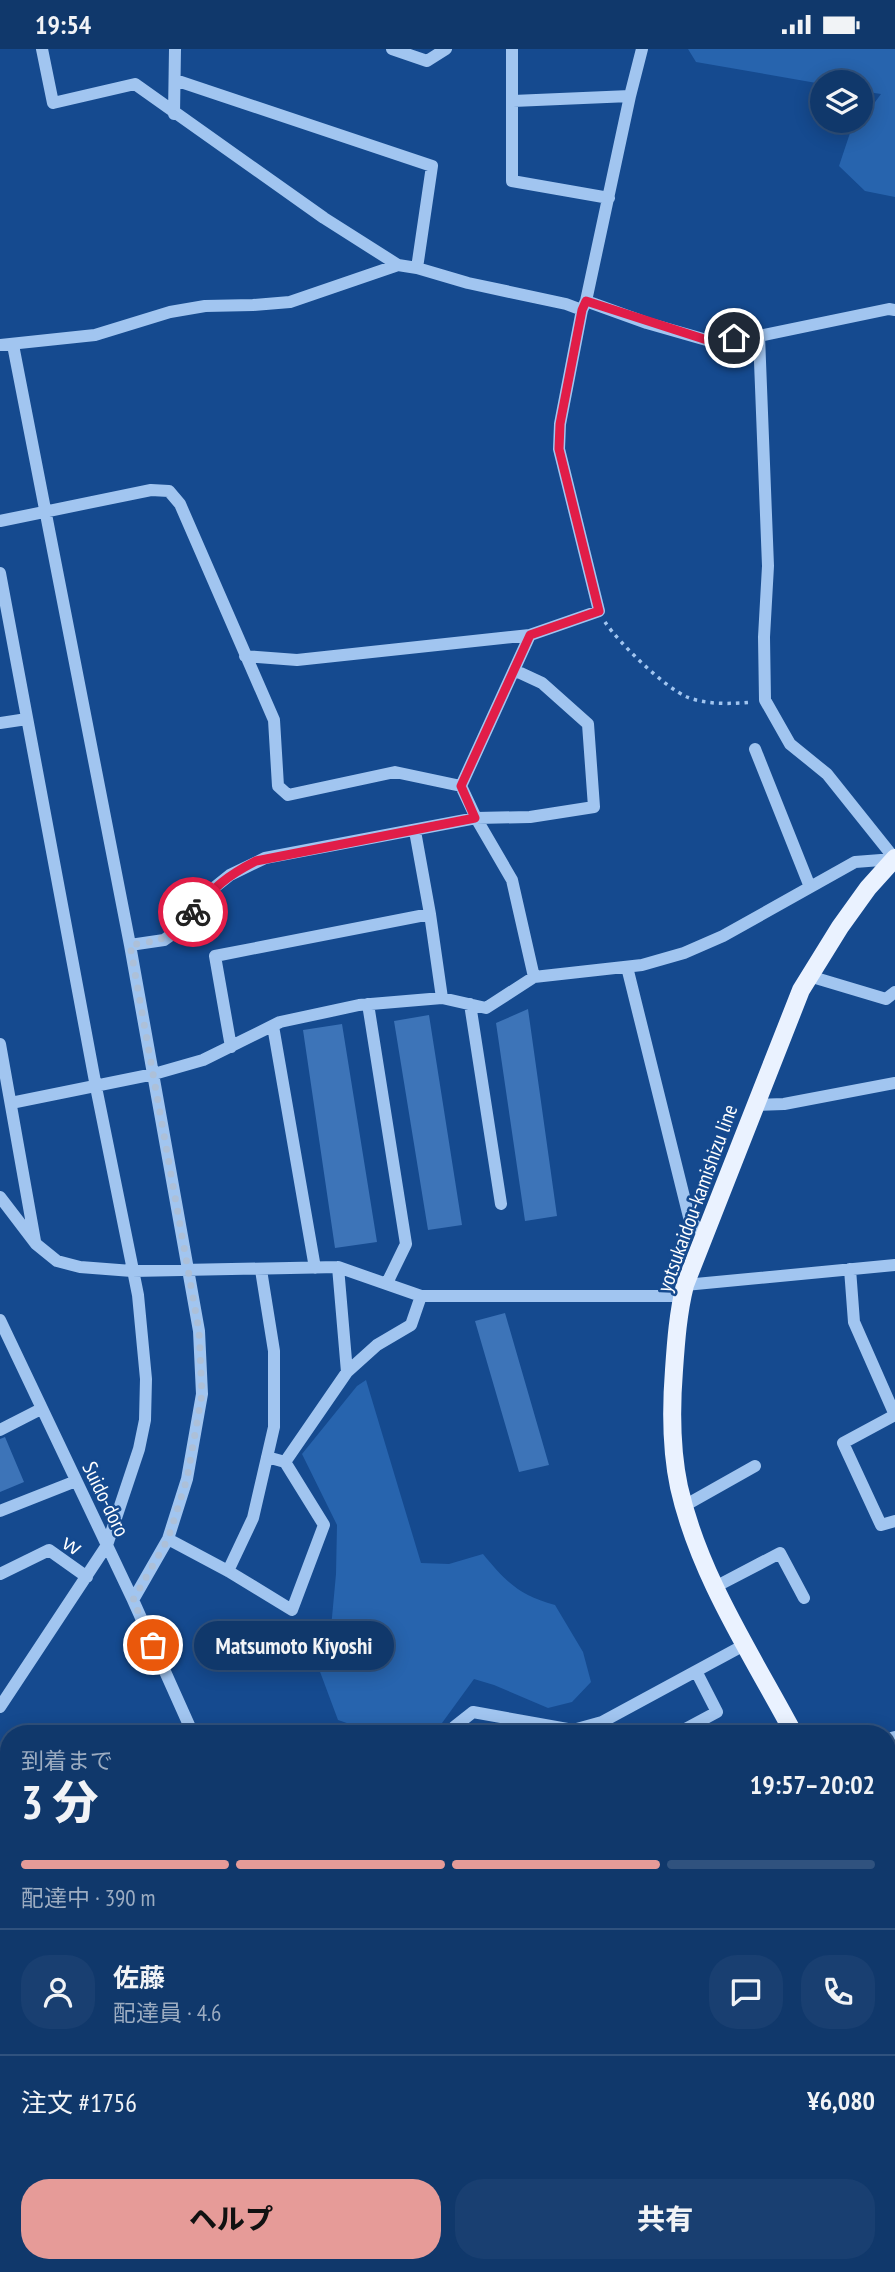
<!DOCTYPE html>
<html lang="ja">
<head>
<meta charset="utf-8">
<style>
	body { margin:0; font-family:"PT Sans Narrow","Noto Sans JP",sans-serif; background:#193f71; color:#f1f3f6; height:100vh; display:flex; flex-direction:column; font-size:26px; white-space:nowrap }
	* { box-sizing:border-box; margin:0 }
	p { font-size:23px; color:#9cacc1 }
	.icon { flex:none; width:38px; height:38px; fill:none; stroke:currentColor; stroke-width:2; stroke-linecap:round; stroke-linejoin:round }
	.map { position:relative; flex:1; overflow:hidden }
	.side { position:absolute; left:0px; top:1676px; width:896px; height:548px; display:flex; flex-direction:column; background:#10386b; border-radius:28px 28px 0 0; box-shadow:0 4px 18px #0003,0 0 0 2px #30527e }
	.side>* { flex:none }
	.buttons { position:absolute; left:810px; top:21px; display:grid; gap:14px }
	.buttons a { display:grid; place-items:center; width:63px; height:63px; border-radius:50%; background:#10386b; box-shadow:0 4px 18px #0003,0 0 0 2px #30527e; font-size:35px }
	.pin { position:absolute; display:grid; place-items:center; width:60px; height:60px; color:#fff; margin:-30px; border:4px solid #fff; border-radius:50%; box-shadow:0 2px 7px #0007 }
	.courier { position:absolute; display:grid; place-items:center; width:70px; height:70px; margin:-35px; border:5px solid #e11d48; border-radius:50%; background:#fff; color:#222; box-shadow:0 2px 9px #0007 }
	.bubble { position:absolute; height:49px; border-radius:24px; background:#10386b; box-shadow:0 4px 18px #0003,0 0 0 2px #30527e; font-size:23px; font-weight:800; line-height:49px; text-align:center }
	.headline em { font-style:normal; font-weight:800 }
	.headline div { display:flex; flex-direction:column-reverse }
	.headline { display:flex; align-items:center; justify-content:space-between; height:119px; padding:0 21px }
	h1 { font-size:46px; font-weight:800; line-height:52px }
	.bar { display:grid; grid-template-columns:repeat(4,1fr); gap:10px 7px; align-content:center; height:84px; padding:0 21px }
	.bar i { height:9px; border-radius:5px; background:#30527e }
	.bar .active { background:#e69b98 }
	.bar p { grid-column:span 4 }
	.line { display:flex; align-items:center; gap:18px; padding:0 21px; border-top:2px solid #30527e }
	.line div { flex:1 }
	.round { display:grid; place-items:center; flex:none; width:74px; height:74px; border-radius:28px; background:#193f71 }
	.cta { display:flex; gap:14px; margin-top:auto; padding:14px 21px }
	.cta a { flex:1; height:80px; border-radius:28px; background:#e69b98; color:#111; font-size:28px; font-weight:800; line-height:80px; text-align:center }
	.cta a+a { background:#193f71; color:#f1f3f6 }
	.status { display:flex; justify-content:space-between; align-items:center; height:49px; padding:0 35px; background:#10386b; direction:ltr }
	.status svg { height:19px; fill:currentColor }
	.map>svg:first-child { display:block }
	.green { fill:#2764ae }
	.building { fill:#3d74b8 }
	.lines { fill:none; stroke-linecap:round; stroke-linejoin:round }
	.path { stroke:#a1c5f0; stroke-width:3.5; stroke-dasharray:3.5 5; stroke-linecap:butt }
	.minor { stroke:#a1c5f0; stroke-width:12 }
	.major { stroke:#eaf2ff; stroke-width:18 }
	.done { stroke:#adc0d8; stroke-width:7; stroke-dasharray:0 12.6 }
	.route { stroke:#e11d48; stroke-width:9 }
	.labels { text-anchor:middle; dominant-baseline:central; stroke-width:5; stroke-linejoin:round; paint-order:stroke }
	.street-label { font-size:21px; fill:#fff; stroke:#154a8f }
</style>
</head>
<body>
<div class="status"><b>19:54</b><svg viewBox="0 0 49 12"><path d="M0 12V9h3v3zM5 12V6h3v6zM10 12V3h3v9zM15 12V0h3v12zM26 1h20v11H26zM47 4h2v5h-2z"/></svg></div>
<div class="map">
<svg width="895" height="2223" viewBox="0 0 895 2223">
	<rect width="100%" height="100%" fill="#154a8f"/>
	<path class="green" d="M688,0H895V148L865,142L839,117L851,81L861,72L881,45L861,42V33H822V35L696,13Z
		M366,1331L421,1514L449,1515L483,1505C506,1533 519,1546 555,1556L583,1603L591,1633L572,1653L548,1659L494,1636L474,1630L434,1685H379L338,1671L316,1612L331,1579L336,1525L337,1476L302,1405L357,1337Z"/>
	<path class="building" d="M528,960L557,1167L525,1172L496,974Z
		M429,966L462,1176L428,1181L394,972Z
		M342,975L377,1193L335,1199L303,981Z
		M505,1264L549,1416L519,1423L475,1272Z
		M5,1388L24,1433L0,1443V1390Z"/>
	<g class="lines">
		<path class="path" d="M605,573C619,594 664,638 687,648C707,656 732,655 752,653"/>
		<path class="minor" d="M42,0L53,54L135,35L324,169L398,216L417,219L468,234L566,255L582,261
			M392,0L427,12L446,0
			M512,0V132L609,149
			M175,31L432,117L417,219
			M513,52L630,47
			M174,65L175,0
			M586,252L647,274L710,292L759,287L889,260L895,261
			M759,287L768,517L764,588L765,651L790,695L827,725L895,810
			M0,296L95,286L170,263L205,257L253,256L290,253L398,216
			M13,296L130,896L199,1282L202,1345L187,1430L168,1490L133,1551
			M0,472L151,441L169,442L180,455L274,671L278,737L288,746L395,723L461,737L476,769L512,831L534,928
			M0,524L96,1038L138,1246L146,1330L145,1371L139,1400L107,1496L0,1658
			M245,607L297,611L530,586L599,562L559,400L560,375L582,261L586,252L630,47L642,0
			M0,674L27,670
			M755,700L810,838
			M461,737L530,586
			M415,782L430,865L442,949
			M130,896L164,891L178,881L215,838L230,826L265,809L476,769L530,768L594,758L588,675L542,634L514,621
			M627,918L690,1172L705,1185
			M809,927L886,950L895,943
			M368,955L406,1195L387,1234
			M470,955L501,1155
			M273,977L315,1219
			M0,995L35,1192
			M231,998L215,907L430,865
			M11,1054L154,1025L203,1011L280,973L359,956L442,949L486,959L534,928L642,916L684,904L723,887L855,813L894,810
			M755,1056L784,1055L895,1034
			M0,1148L36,1195L57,1212L80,1218L132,1222L338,1218L421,1247H683
			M338,1218L347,1323
			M850,1220L854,1273L895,1366
			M685,1236L895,1216
			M0,1271L133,1551L193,1685
			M895,1366L843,1394L881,1476L895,1472
			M0,1381L41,1360
			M285,1413L347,1323L377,1296L411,1276L421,1247
			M684,1457L755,1417
			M0,1462L76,1432
			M168,1490L228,1522L292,1561L324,1476L285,1413L267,1408
			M228,1522L253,1469L274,1378V1302L261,1221
			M0,1525L49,1501L87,1528
			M715,1538L780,1504L804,1549
			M456,1685L454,1678L473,1663L573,1681L602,1673L746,1595
			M676,1685L717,1663L696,1622
			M887,1690L895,1688
			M887,1918H895
			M0,1948L9,1950
			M0,1995L9,1984
			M0,2107L9,2115
			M0,2145L9,2183
			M16,2216L17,2223
			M116,2216L119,2223
			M190,2216L192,2223
			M434,2216L438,2223
			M230,2223L271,2216
			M500,2223L502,2216"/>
		<path class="major" d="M794,1685C752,1606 699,1527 679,1438C671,1400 671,1359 674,1321C676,1292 678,1264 685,1236L801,941L840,878L868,839L895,809
			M718,2223L723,2216"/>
	</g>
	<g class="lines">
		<path class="done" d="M153,1596L133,1551L168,1490L187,1430L202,1345L199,1282L130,896C167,890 168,891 193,863"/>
		<path class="route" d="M193,863C216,837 225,828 256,812L475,769L461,737L530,586L599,562L559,400L560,375L582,261L586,252L710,292L734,289"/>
	</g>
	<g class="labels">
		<g class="street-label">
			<text transform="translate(697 1149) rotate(-70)">yotsukaidou-kamishizu line</text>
			<text transform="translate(106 1450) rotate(64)">Suido-doro</text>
			<text transform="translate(72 1496) rotate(31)">ｗ</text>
		</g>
	</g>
</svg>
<div class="buttons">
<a><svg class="icon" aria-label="layers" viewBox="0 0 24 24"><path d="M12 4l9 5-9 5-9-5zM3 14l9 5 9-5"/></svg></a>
</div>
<div class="pin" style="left:153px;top:1596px;background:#ea580c"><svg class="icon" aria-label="bag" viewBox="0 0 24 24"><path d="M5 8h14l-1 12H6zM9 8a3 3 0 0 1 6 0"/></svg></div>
<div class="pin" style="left:734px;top:289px;background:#1f2937"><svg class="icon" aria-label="home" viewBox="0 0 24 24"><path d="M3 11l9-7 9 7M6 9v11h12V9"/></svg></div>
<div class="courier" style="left:193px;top:863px"><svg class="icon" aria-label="bike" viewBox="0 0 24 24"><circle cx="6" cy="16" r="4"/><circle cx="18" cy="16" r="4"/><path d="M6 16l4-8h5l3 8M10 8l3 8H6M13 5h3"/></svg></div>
<div class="bubble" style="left:194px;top:1572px;width:200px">Matsumoto Kiyoshi</div>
<section class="side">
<div class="headline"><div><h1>3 分</h1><p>到着まで</p></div><em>19:57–20:02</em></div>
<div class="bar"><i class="active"></i><i class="active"></i><i class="active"></i><i></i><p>配達中 · 390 m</p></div>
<div class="line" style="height:126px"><a class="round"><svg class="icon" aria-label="person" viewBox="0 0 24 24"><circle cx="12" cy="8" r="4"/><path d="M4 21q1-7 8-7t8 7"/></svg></a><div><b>佐藤</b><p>配達員 · 4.6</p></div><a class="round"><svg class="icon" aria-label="chat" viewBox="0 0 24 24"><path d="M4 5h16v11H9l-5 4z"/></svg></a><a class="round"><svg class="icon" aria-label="phone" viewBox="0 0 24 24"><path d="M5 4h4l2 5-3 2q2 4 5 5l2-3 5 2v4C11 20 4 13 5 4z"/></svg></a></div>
<div class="line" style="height:91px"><div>注文 #1756</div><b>¥6,080</b></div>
<div class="cta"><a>ヘルプ</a><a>共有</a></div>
</section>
</div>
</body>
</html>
